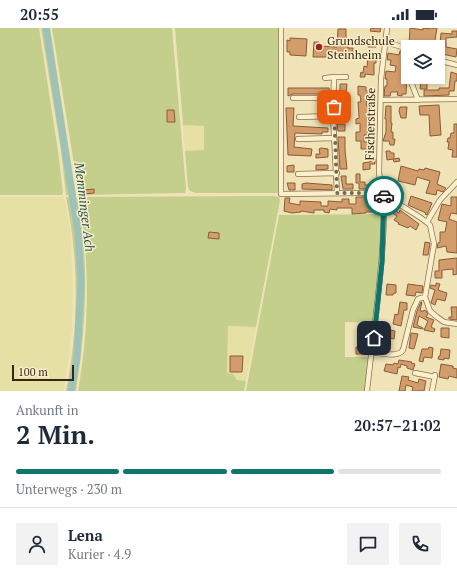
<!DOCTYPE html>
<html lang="de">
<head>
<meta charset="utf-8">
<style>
	body { margin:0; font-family:"PT Serif",serif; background:#f2f2f3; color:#1f2937; height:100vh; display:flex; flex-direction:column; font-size:15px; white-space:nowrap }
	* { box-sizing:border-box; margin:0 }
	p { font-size:13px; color:#747a83 }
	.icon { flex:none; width:22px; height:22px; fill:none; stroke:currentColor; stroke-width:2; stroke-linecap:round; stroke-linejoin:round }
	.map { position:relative; height:363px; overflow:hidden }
	.details { display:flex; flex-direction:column; background:#fff; flex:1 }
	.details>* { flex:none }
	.fabs { position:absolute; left:401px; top:12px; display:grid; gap:8px }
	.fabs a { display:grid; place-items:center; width:44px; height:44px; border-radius:0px; background:#fff; box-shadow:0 2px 6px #0003; font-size:20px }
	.scale { position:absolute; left:12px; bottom:10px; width:62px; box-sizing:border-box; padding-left:4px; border:2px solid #362819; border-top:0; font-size:11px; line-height:14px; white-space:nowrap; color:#362819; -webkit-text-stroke:3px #f8edc8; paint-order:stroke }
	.pin { position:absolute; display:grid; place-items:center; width:34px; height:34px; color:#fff; margin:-17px; border-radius:8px; box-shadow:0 2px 6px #0006 }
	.courier { position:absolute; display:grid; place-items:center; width:40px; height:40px; margin:-20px; border:3px solid #0f766e; border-radius:50%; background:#fff; color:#222; box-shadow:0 1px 5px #0007 }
	.head em { font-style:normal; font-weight:700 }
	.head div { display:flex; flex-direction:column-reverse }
	.head { display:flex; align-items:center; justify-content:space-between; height:68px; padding:0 16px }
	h1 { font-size:26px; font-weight:700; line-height:30px }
	.bar { display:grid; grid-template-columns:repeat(4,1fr); gap:6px 4px; align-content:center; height:48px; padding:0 16px }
	.bar i { height:5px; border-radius:3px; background:#e0e1e3 }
	.bar .on { background:#0f766e }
	.bar p { grid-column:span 4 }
	.line { display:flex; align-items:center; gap:10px; padding:0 16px; border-top:1px solid #e0e1e3 }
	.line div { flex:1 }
	.round { display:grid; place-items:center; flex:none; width:42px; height:42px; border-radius:0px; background:#f2f2f3 }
	.status { display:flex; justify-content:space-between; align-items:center; height:28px; padding:0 20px; background:#fff; direction:ltr }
	.status svg { height:11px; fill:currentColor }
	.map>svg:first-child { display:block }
	.farmland { fill:#e7e0a5 }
	.green { fill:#c4cf8c }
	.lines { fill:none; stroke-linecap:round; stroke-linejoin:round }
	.river { stroke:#9ec1b8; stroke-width:7 }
	.building { fill:#d39c6b; stroke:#895c36 }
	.street-casing { stroke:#887252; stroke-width:6 }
	.street { stroke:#fcf0cc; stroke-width:4.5 }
	.done { stroke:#776951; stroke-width:4; stroke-dasharray:0 7.2 }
	.route { stroke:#0f766e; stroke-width:5 }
	.poi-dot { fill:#9c241e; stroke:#f8edc8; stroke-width:1.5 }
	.labels { text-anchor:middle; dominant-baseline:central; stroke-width:3; stroke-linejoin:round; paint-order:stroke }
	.poi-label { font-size:12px; fill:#362819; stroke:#f8edc8; text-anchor:start }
	.street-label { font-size:12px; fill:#362819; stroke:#f8edc8 }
	.water-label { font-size:13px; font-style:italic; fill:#275757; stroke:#f8edc8 }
</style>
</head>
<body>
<div class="status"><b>20:55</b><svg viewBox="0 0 49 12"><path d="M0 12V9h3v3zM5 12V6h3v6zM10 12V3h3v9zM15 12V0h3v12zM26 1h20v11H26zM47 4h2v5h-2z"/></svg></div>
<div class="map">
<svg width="457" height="363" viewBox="0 0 457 363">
	<rect width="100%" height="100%" fill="#f1e3b8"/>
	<path class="farmland" d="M183,97L204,98V122L185,123Z
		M0,169H62L65,172L70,200L73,253L72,302L64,363H0Z
		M228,298L256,299L246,353L236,352L227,346Z"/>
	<path class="green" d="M0,0H39L58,123L63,165L62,167H0Z
		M41,0H50L76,167H66L61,123Z
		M52,0H172L186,161L185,165L79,167Z
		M175,0H279V161L278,165H196L190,163L188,159L185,123L204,122V98L183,97Z
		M274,168L279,169L280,172L256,299L228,298L227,345L233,346L237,352L246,353L244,363H78C90,296 89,236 80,169Z
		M66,169L77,170C90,233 86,299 76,363H66C79,299 79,233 66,169Z
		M382,186L380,235L374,295L345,294V329H369L365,363H246L279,187Z"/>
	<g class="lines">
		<path class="river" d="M46,0L78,205L81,254L79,291L77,329L71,363"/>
	</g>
	<path class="building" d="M371,0H381L380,4L370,3Z
		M410,0L423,2V0L429,1V0H437L434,19H421L409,16Z
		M338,1H346V16H348V20H353V25H348V29H313L314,14H319V18L337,19Z
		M452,3H457V9L446,10V19L457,21L456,29L442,26V29L439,28L441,17H440L441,5L452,6Z
		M290,10L307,11L306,28L290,27V24H287V12L290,13Z
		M369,10L377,12L376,19H368Z
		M400,23L408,25L404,48L407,49L406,66H402V68L397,67L398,64H391L390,68H384L385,58H387V51H385L386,43L395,44L396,38L390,37L391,32H387L388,25L399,27Z
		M368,27L376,28V35H374V47L365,46V49H360L361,44L363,45L364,38L367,39Z
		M438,41L444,42L442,50H438Z
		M451,44L457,46V53H455L454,63H449V67L424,68V62H439V60H449Z
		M423,49H431V53H427V61H420L421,52H422Z
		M340,56H347L346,67H342V63H340Z
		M358,58L366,59V63H369L370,69H366L367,78H371L372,83H369L370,107H364V114H371V121H361V113H356V104H360V95L356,96V91L359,90V89L358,74H361L360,67H358Z
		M288,60H329L330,66H293L288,68Z
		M439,77L441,107L430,108L429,87H420L419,78Z
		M386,78H391V95H392L391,104H393V111H395L394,117H390L389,113H383L386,104V91H385Z
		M400,79H407L406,90H401L399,83Z
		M286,80H294L293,98L328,100V104H322V106L295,105L294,119L312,121L311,128L288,127Z
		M167,82H174L175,94H167Z
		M337,96H345V103H338Z
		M454,96H457V129H452L453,122L448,121L449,114H447L448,110H450L451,105H454Z
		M338,109H345V122L347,141H340Z
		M321,120L328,121V129L316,130V126H320L319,121Z
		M386,123H390L391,125H394V131L399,130L400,133L394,134L393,131L387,132Z
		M370,131H375V136H370V141L363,142V135L370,134Z
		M294,137V144H287V138Z
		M316,137H328V141L316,142Z
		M401,138L418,143L419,141L424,142L425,140L440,144L437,156L446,160L443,164L437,162L436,167L426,165L430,153L417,149L415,157L398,153Z
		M356,146H360V154H365V157H374V161H359V155H356Z
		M341,148H346V156H353V161H343Z
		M395,154L399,162L401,161L404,166L398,171L393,167L391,164H389L385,159Z
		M287,155H295V162H289Z
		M306,155L332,157V162L302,161V156Z
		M94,161V165L85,166V162Z
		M371,168H380V175H373L374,184H366V185L352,186V180H337V182L330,181L329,185L324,184V182H314V185L301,183V184L292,185L284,183L285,170H290L289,175L300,177V173L321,174V178H328V173L342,174V171H349V176H356V169H365V170H372Z
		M411,168L432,175L427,187L425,186L426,185L408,177Z
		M451,169H457V186L451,185L449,191L457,194V225L447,224L446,218L437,220L438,215L440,214V204H445L447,194L438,192L442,176L451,178Z
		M393,181L399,185L400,182L419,196L416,202L410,198L408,200L398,196L399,195L394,192L397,188L391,184Z
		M209,204L219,205V211L208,210Z
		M425,214L430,215L428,227H423Z
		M457,230V246L453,247V241L442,242V250H435V243H439V232Z
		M436,255L440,256L438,262L447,265L445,273L437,271L435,277L431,275L435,262L430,260L431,257L436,258Z
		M387,256L396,257V265H394L393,267H386Z
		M408,256L423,258L422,265L416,264L415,268L406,267Z
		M400,274L407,275V282H404L401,298L393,296L395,286L398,287Z
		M421,274H422L420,283H424V282L426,283L428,286L426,289L434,292L431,299L435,301L434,304L424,302L428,293L419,288L417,297L423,300V301L413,299L417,283Z
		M451,279H457V292L449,291V289H452Z
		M441,300H449V310L441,309Z
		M390,302L395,303L394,311L384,309L385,305L388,306Z
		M411,305L418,306L414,321L409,320Z
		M356,319H367V326H356Z
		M429,319L433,320L432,330L424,329L423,334L419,333L422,321H428Z
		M441,321L450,322L449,331L444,330V332L438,331L439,328H440Z
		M230,328H243L242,344H230Z
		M399,332L412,334L411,335L415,336L413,342L407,340V338L401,336L400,340L398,339L397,346L384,343L386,336L393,337L394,335L398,336Z
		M441,336L453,338V340L457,341V350L449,348L448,351L439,349Z
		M402,348L409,349L408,352L418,355L419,351L426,353L424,363H412L413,359L406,357L405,363H399Z"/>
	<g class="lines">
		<defs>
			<path id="street" d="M281,0V166L360,165L383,164
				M387,0L381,51L379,144C380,150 380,158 383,163C389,173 419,186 430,197L434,216L425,269L430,283L437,289L444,294L457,296
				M386,14L408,21
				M438,32L457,37
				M334,49L333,88L337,165
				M411,49V54L418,72
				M325,50L334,49H346
				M293,70H334
				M381,72L457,71
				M299,89L333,88
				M298,111L334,110
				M298,146L337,145
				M427,194L440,172L457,154
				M372,324C381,325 398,330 403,322L413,282L418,271L425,269
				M415,345L435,349
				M367,363C374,297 385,231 384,165
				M432,363L435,347"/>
		</defs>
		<use href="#street" class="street-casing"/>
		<use href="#street" class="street"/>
	</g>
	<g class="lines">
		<path class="done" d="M334,79L337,165H360L383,164L384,168"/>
		<path class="route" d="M374,310L382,234L384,168"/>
	</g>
	<circle class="poi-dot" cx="319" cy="19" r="4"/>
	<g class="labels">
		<g class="poi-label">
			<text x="327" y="12">Grundschule<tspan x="327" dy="14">Steinheim</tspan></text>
		</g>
		<g class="street-label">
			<text transform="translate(370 96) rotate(-89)">Fischerstraße</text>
		</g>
		<g class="water-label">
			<text transform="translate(85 179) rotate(83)">Memminger Ach</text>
		</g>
	</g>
</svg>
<div class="fabs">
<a><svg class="icon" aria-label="layers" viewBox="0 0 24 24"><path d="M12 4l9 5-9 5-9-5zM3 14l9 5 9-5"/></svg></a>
</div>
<div class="scale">100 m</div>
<div class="pin" style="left:334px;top:79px;background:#ea580c"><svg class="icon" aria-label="bag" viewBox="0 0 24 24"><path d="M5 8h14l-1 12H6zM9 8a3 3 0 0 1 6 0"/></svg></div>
<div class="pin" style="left:374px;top:310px;background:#1f2937"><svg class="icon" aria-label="home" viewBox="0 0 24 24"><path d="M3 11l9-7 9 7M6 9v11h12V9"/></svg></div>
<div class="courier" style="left:384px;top:168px"><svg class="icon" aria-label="car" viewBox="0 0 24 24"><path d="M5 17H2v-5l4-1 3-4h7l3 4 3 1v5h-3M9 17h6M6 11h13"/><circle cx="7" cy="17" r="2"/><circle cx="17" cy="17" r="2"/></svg></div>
</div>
<section class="details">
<div class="head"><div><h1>2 Min.</h1><p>Ankunft in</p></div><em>20:57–21:02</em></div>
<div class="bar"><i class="on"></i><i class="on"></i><i class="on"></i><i></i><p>Unterwegs · 230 m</p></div>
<div class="line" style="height:72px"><a class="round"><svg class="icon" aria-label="person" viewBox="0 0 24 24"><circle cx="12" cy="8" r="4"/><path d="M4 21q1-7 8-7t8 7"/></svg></a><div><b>Lena</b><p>Kurier · 4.9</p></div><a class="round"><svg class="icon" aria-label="chat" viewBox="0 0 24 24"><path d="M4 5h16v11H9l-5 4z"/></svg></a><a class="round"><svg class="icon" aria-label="phone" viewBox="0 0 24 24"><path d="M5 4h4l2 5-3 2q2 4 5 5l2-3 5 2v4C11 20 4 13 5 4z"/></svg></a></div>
</section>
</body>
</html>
